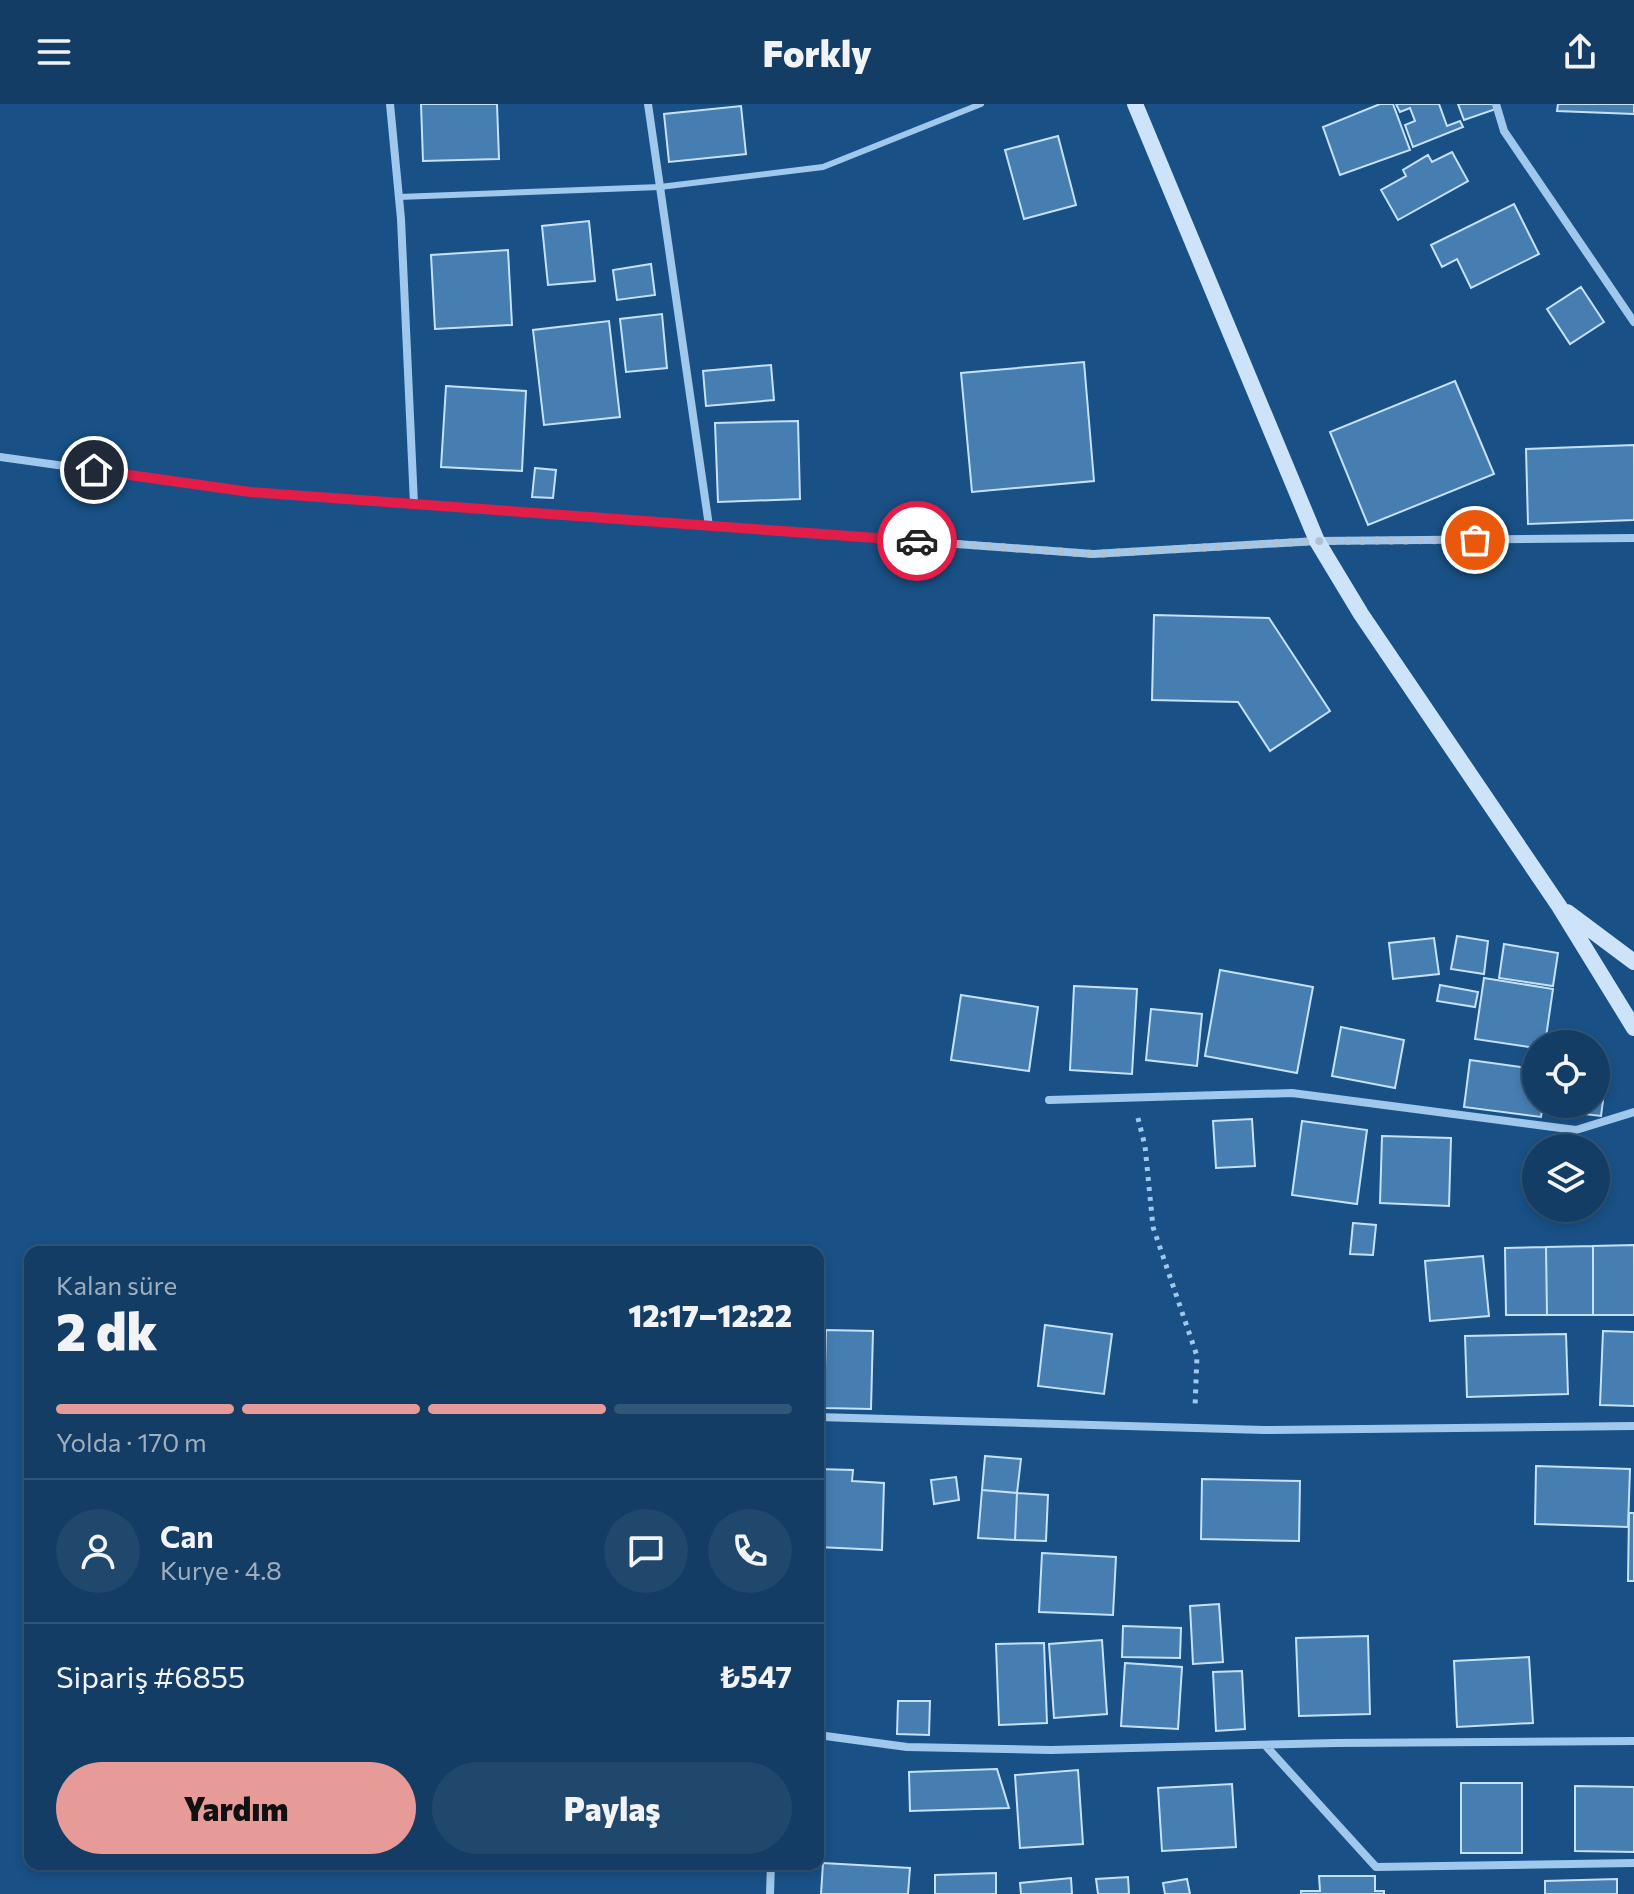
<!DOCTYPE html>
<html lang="tr">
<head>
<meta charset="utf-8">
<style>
	body { margin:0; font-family:Commissioner,sans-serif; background:#20486d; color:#f1f3f6; height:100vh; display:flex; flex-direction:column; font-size:30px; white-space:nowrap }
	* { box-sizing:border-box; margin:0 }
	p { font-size:26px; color:#9daebf }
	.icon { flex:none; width:44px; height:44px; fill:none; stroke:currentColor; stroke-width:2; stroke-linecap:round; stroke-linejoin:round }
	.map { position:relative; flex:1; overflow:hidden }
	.panel { position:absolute; left:24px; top:1142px; width:800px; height:624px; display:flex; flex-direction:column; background:#133d64; border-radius:16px; box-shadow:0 4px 12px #0003,0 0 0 2px #325678 }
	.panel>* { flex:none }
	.buttons { position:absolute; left:1522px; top:926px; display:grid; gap:16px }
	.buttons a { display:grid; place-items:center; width:88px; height:88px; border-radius:50%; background:#133d64; box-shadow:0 4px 12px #0003,0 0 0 2px #325678; font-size:40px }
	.pin { position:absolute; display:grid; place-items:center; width:68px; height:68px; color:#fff; margin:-34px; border:4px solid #fff; border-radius:50%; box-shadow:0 2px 8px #0007 }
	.courier { position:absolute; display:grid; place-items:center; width:80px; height:80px; margin:-40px; border:6px solid #e11d48; border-radius:50%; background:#fff; color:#222; box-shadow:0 2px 10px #0007 }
	.headline em { font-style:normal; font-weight:800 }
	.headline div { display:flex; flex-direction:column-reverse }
	.headline { display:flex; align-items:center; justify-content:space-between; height:136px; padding:0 32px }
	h1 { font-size:52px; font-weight:800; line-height:60px }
	.bar { display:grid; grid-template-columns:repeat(4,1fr); gap:12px 8px; align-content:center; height:96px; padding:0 32px }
	.bar i { height:10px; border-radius:6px; background:#325678 }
	.bar .on { background:#e69b98 }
	.bar p { grid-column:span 4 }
	.line { display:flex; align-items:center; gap:20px; padding:0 32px; border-top:2px solid #325678 }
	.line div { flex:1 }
	.round { display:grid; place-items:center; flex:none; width:84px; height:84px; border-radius:42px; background:#20486d }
	.cta { display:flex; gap:16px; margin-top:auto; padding:16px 32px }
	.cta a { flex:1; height:92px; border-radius:48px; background:#e69b98; color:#111; font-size:32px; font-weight:800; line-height:92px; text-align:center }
	.cta a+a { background:#20486d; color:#f1f3f6 }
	header { display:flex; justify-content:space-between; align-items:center; height:104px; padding:0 32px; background:#133d64; font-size:36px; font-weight:800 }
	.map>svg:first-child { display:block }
	.building { fill:#467eb2; stroke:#c5e1f9; stroke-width:2 }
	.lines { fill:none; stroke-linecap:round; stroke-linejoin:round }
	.path { stroke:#a0c8ec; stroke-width:5; stroke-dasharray:4 6; stroke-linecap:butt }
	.lane { stroke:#a0c8ec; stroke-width:6 }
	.street { stroke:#a0c8ec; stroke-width:8 }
	.secondary { stroke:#cce3f9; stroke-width:16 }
	.done { stroke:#aec2d5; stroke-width:8; stroke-dasharray:0 14.4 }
	.route { stroke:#e11d48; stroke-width:10 }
</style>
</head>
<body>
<header><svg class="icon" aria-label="menu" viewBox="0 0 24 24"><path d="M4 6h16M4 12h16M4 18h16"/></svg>Forkly<svg class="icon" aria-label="share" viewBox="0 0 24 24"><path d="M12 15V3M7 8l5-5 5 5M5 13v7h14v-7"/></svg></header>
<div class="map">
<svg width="1634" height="1790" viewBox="0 0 1634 1790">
	<rect width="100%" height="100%" fill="#195186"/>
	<path class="building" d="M421,0H497L499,55L423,57Z
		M1380,0H1393L1410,46L1340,71L1323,23Z
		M1396,0H1439L1447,22L1460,17L1463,23L1413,43L1405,21L1415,17L1410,4L1400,8Z
		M1458,0H1494L1496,5L1464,16Z
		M1558,0H1634V10L1557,7Z
		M741,2L746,50L669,58L664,10Z
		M1058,32L1076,101L1024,115L1005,46Z
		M1452,48L1468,77L1398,116L1381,86L1406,72L1403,66L1428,51L1432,58Z
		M1514,100L1539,150L1471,184L1457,155L1442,163L1431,141Z
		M589,117L595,177L548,181L542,122Z
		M508,146L512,221L435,225L431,151Z
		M651,160L655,191L617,196L613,166Z
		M1581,183L1604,218L1570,240L1547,205Z
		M662,210L667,264L626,268L620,215Z
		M609,217L620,313L544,321L533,226Z
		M1084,258L1094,377L972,388L961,269Z
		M771,261L774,296L706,302L703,267Z
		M1455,277L1494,370L1368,421L1330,328Z
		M446,282L526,287L522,367L441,363Z
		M798,317L800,395L718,398L715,319Z
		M1634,341V416L1528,420L1526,345Z
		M535,364L556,366L553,394L532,393Z
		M1154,511L1269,514L1330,607L1270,647L1238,598L1152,596Z
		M1457,832L1488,837L1484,870L1451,865Z
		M1434,834L1439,870L1393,875L1389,839Z
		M1504,840L1558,849L1553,882L1499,874Z
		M1220,866L1313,883L1297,969L1205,952Z
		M1484,874L1553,885L1545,940H1536V944L1475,935Z
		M1440,881L1478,888L1475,903L1437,897Z
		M1074,882L1137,885L1132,970L1070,966Z
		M961,891L1038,903L1029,967L951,956Z
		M1151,905L1202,910L1197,962L1146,956Z
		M1341,923L1404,936L1395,984L1332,972Z
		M1470,956L1536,965V1000H1543L1541,1013L1464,1003Z
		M1596,988L1604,989L1601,1012L1567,1008L1568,1000H1596Z
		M1252,1015L1255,1062L1216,1064L1213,1017Z
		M1302,1017L1367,1026L1357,1100L1292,1091Z
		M1382,1032L1451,1034L1449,1102L1380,1099Z
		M1353,1119L1376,1121L1373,1151L1350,1150Z
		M1634,1141V1211H1593V1142Z
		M1593,1142V1211H1547L1546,1143Z
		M1546,1143L1547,1211H1506L1505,1144Z
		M1483,1152L1489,1212L1430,1217L1425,1157Z
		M1045,1221L1112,1230L1104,1290L1038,1282Z
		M826,1226L873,1227L871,1305L824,1304Z
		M1603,1227L1634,1228V1302L1600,1301Z
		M1566,1230L1568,1290L1467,1293L1465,1232Z
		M985,1352L1021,1355L1017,1389L982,1386Z
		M1536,1362L1630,1365L1628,1423L1535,1420Z
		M818,1365L853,1366L852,1377L884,1379L882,1446L818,1443Z
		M956,1373L959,1396L934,1400L931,1376Z
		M1202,1375L1300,1377L1299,1437L1201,1435Z
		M982,1386L1017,1389L1015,1436L978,1434Z
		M1017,1389L1048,1391L1046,1437L1015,1436Z
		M1629,1409H1634V1477H1628Z
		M1042,1449L1116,1453L1113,1511L1039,1508Z
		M1219,1500L1223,1558L1193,1560L1190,1502Z
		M1123,1522L1181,1524L1180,1554L1122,1553Z
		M1368,1532L1370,1610L1299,1612L1296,1534Z
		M1102,1536L1107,1610L1054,1614L1049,1540Z
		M1044,1539L1047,1619L999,1621L996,1540Z
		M1529,1553L1533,1619L1457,1623L1454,1557Z
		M1125,1559L1182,1563L1178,1625L1121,1622Z
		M1242,1567L1245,1625L1216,1627L1213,1568Z
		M898,1597H930L929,1631L897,1630Z
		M997,1665L1009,1704L910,1707L909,1668Z
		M1078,1666L1083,1740L1020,1744L1015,1671Z
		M1461,1679H1522V1749H1461Z
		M1232,1680L1236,1743L1162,1747L1158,1684Z
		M1575,1682L1634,1683V1748L1575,1747Z
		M823,1759L910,1764L908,1790H821Z
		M996,1769V1790H935V1771Z
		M1319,1772H1375V1787H1384V1790H1301V1787H1320Z
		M1128,1773L1129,1790H1098L1096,1775Z
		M1071,1774L1072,1790H1021L1020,1779Z
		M1187,1775L1190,1790H1165L1163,1779Z
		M1617,1775V1790H1545V1777Z"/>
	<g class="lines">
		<path class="path" d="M1138,1014L1145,1042L1153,1123L1197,1252L1195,1303"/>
		<path class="lane" d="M399,93L660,83L823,63L981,0"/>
		<path class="street" d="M390,0L401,115L414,400
			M648,0L709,422
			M1496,0L1504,27L1634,218
			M0,353L250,388L1093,450L1317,437L1634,434
			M1049,996L1292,989L1576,1026L1634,1008
			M818,1313L1264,1326L1634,1322
			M818,1631L907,1643L1051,1646L1335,1639L1634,1637
			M1265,1641L1376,1763L1634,1759
			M770,1790L771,1760"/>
		<path class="secondary" d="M1135,0L1317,437L1361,510L1559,802L1634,924
			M1567,808L1634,858"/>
	</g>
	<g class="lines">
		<path class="done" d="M917,437L1093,450L1317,437L1475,436"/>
		<path class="route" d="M94,366L250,388L917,437"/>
	</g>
</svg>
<div class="buttons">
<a><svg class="icon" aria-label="locate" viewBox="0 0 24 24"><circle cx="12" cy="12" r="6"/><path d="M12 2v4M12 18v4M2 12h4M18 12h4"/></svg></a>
<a><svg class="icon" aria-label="layers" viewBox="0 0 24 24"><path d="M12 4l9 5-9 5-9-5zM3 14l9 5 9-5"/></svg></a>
</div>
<div class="pin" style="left:1475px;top:436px;background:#ea580c"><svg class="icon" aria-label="bag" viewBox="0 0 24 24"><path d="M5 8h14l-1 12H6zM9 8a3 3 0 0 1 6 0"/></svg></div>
<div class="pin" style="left:94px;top:366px;background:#1f2937"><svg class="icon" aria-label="home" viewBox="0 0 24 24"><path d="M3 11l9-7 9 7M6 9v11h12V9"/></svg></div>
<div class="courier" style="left:917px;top:437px"><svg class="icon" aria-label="car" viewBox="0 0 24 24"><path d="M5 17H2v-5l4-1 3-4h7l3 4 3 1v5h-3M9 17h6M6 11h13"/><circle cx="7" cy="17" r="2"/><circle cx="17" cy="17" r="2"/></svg></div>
<section class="panel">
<div class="headline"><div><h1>2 dk</h1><p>Kalan süre</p></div><em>12:17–12:22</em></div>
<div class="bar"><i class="on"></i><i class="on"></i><i class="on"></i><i></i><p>Yolda · 170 m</p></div>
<div class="line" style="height:144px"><a class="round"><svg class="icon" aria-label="person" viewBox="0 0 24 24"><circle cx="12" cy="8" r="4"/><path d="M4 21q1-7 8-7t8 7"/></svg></a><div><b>Can</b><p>Kurye · 4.8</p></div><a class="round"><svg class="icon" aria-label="chat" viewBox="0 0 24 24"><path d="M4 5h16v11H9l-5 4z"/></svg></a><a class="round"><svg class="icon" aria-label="phone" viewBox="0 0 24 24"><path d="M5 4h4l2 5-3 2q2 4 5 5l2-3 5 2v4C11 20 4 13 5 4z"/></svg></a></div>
<div class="line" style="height:104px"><div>Sipariş #6855</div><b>₺547</b></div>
<div class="cta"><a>Yardım</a><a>Paylaş</a></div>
</section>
</div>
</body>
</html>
